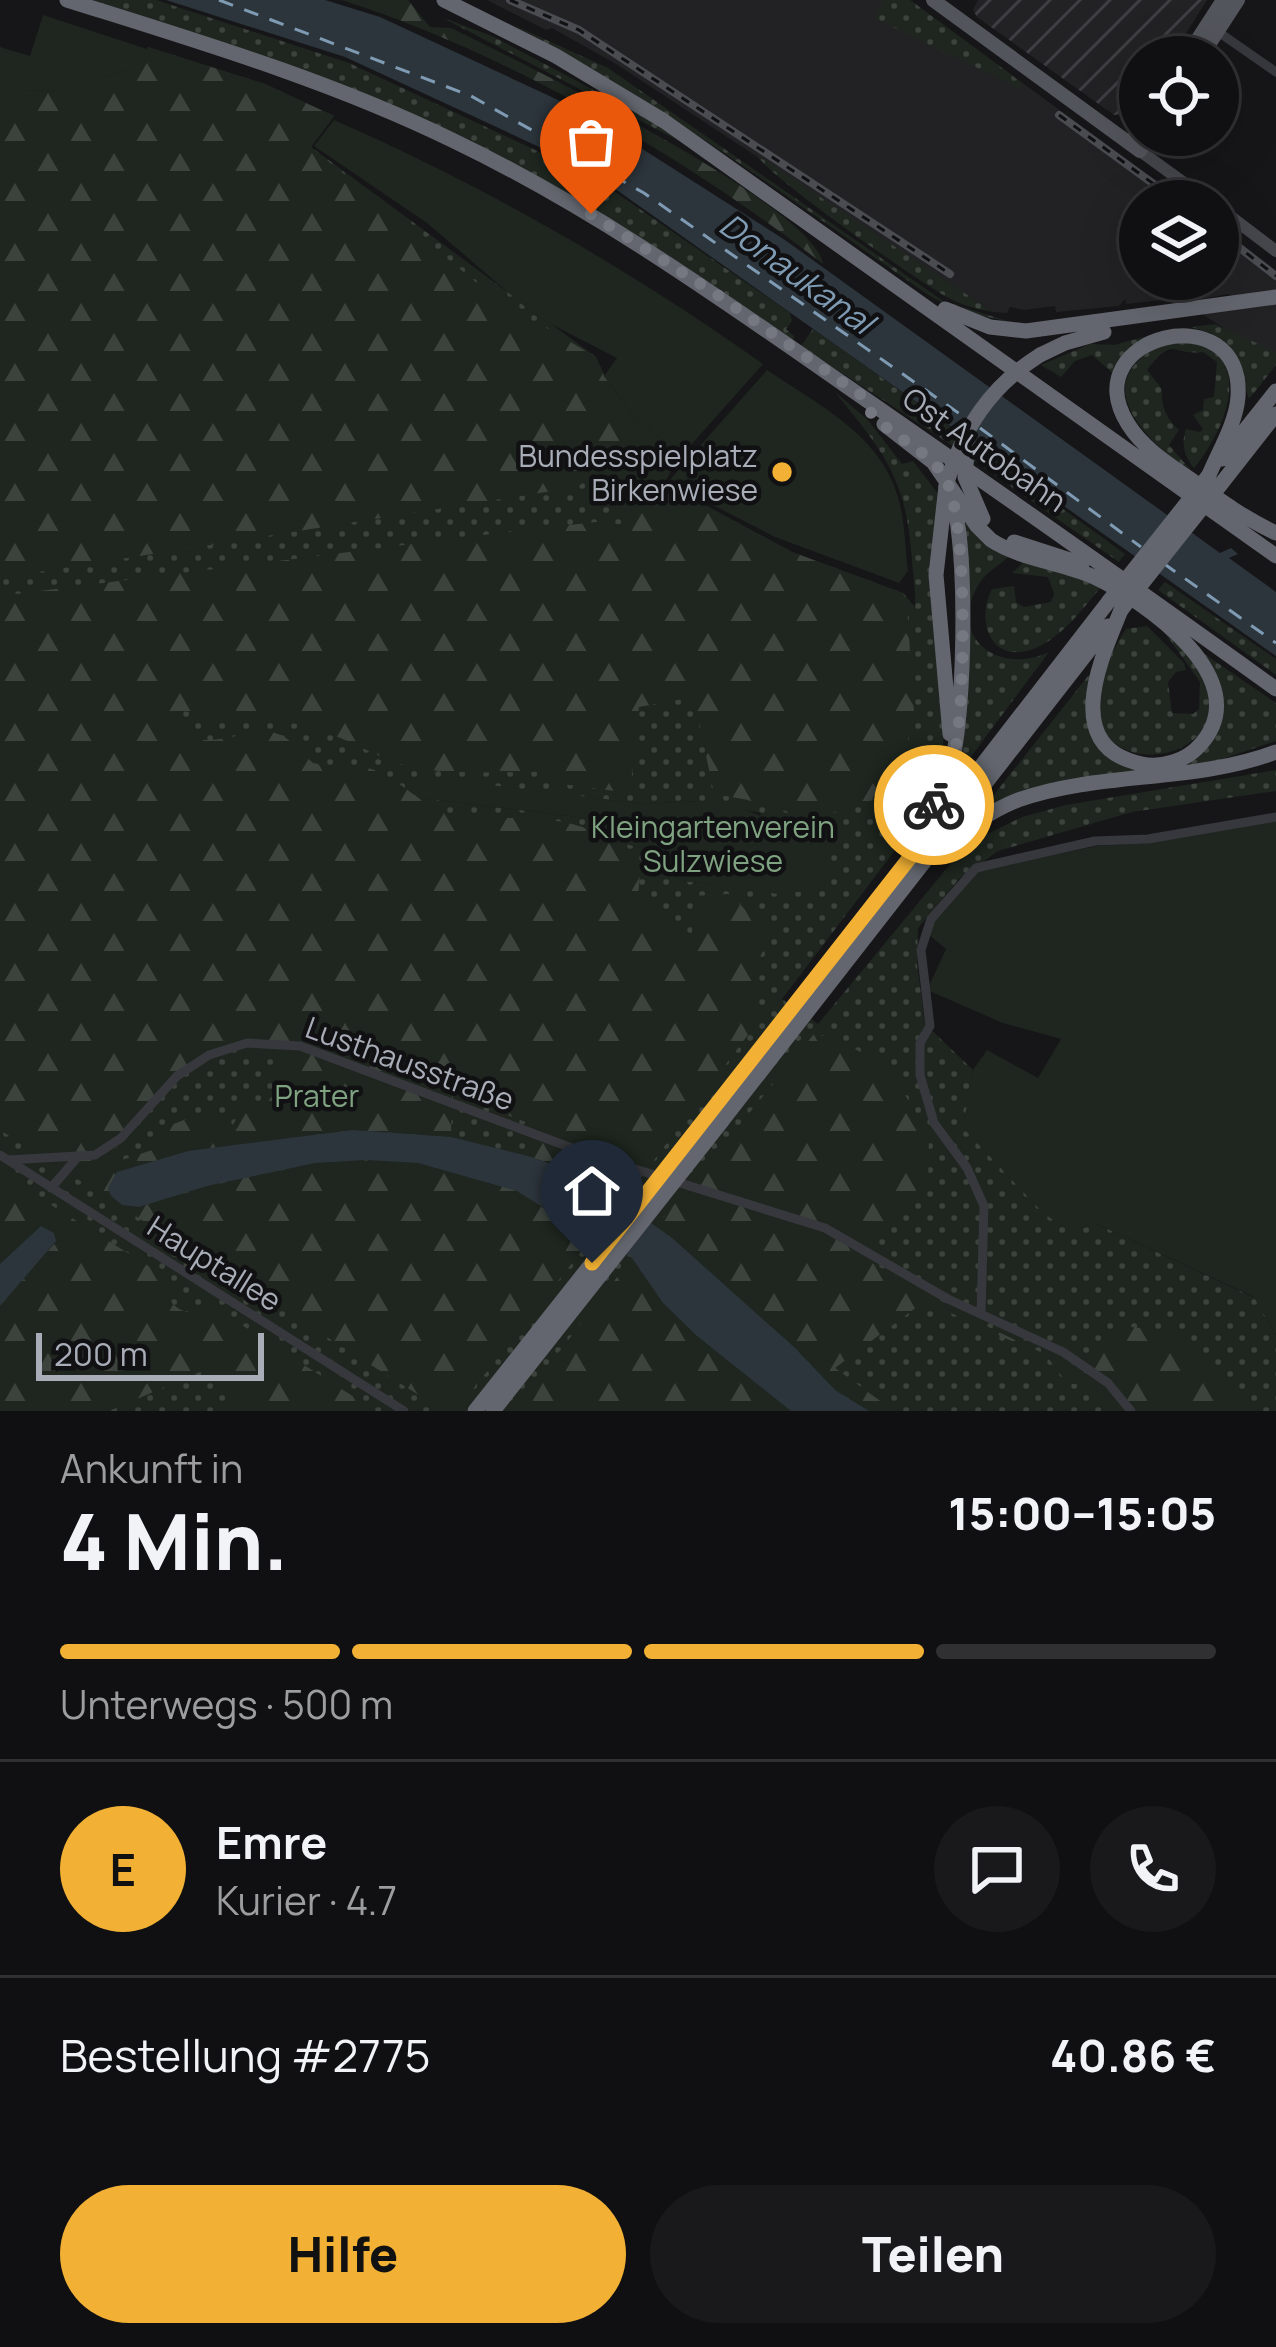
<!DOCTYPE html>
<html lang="de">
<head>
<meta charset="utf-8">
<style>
	body { margin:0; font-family:Manrope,sans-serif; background:#19191b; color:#f1f3f6; height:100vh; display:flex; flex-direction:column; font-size:45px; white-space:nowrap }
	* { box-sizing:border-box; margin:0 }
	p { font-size:39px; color:#9c9d9f }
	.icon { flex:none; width:66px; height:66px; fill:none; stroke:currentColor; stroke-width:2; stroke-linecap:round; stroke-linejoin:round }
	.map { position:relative; height:1411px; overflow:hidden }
	.drawer { display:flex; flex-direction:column; background:#101012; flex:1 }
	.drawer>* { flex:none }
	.buttons { position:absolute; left:1119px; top:36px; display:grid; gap:24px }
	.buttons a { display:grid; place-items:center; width:120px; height:120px; border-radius:50%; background:#101012; box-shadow:0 12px 48px #0002,0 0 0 3px #303032; font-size:60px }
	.scale { position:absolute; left:36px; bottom:30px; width:228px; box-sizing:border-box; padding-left:12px; border:6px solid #a8adb8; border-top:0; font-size:33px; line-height:42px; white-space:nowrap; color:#a8adb8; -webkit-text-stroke:9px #111113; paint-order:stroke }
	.pin { position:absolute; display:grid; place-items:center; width:102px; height:102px; color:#fff; margin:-123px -51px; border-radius:50% 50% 50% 0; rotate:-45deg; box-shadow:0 0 12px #0007 }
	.pin .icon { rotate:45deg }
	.courier { position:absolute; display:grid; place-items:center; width:120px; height:120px; margin:-60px; border:9px solid #f2b134; border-radius:50%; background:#fff; color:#222; box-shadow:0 3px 15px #0007 }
	.head em { font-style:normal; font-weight:800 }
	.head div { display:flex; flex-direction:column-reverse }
	.head { display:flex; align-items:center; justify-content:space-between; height:204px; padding:0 60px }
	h1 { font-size:78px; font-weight:800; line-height:90px }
	.bar { display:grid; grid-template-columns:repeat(4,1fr); gap:18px 12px; align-content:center; height:144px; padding:0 60px }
	.bar i { height:15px; border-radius:9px; background:#303032 }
	.bar .on { background:#f2b134 }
	.bar p { grid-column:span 4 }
	.line { display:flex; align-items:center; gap:30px; padding:0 60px; border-top:3px solid #303032 }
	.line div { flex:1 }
	.round { display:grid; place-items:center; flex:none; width:126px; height:126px; border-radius:63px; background:#19191b }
	.button { display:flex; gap:24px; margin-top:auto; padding:24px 60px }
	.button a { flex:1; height:138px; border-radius:72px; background:#f2b134; color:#111; font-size:48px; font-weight:800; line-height:138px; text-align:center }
	.button a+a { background:#19191b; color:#f1f3f6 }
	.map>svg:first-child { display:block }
	.built { fill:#222225 }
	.industrial { fill:url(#industrial-furrows) }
	.grass { fill:url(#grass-dots); fill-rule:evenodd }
	.forest { fill:url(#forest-firs); fill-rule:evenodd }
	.garden { fill:#1e261f }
	.water { fill:#2c353c }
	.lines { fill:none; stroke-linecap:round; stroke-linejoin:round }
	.ferry { stroke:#7f9bb3; stroke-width:3; stroke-dasharray:15 12; stroke-linecap:butt }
	.street { stroke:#37383d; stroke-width:9 }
	.secondary { stroke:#45474d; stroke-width:12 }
	.primary { stroke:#53555c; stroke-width:14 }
	.highway { stroke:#63666e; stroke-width:15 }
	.rail-casing { stroke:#4a4c52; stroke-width:8 }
	.rail { stroke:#111113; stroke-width:3; stroke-dasharray:9; stroke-linecap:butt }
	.highway-bridge { stroke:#63666e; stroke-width:15 }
	.done { stroke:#757880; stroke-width:12; stroke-dasharray:0 21.6 }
	.route { stroke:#f2b134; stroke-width:15 }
	.poi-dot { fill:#f2b134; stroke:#111113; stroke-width:4.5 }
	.labels { text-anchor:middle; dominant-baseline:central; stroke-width:9; stroke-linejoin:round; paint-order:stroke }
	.street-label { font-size:30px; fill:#a8adb8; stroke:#111113 }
	.poi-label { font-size:30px; fill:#a8adb8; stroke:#111113; text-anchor:end }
	.park-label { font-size:30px; fill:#7fa381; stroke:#111113 }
	.water-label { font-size:33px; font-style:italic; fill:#7f9bb3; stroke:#111113 }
</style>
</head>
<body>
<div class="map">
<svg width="1276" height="1411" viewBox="0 0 1276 1411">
	<defs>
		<pattern id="industrial-furrows" width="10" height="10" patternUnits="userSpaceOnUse" patternTransform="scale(3)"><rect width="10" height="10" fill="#222225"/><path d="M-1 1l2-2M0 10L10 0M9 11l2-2" fill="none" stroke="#3f3f43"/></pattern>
		<pattern id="grass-dots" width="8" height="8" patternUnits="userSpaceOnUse" patternTransform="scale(3)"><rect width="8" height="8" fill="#1e261f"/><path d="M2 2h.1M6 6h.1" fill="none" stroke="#3c433d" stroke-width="1.8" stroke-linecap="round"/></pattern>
		<pattern id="forest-firs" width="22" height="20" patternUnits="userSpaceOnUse" patternTransform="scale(3)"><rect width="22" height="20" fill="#1e261f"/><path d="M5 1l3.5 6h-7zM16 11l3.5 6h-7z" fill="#3c433d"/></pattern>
	</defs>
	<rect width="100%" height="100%" fill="#161618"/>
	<path class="built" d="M487,0H910L1183,201H1140V279H1218V227L1276,272V352L1239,338L1202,314L1232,296L1228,294L1191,301L1179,298L1126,304L1125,299L1119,306L1056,312L1055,306L1024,310L1010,307L1007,313L993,312L616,64L552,28L546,30Z"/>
	<path class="industrial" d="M978,0H1207L1171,57H1140V105L1136,112L1114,115L977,17L973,10Z"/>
	<path class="grass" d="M90,0H156L349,63L595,178L790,313L792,321L786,329L795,337L792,340L612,220L473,143Z
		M883,0H910L1022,83L1018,88C971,63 920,42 875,18Z
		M443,18L492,36L667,129L706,155Z
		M509,23L608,68L943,301L1014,323L954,309L927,294C790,199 657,100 509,23Z
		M148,47L265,84L334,116L311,147L596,357C612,394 644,437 675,463L664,483L792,552L903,593L915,607C916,592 913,576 912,560C906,478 886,455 835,392L867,419L902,464L913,461L939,495L931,567L944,737L937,778L918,820L782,999L818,1024L967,844L1022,817L1066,805L1276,770V791L1132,812L998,851L959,879L918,928L917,964L925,1024L973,1070L964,1128L1097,1224L1255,1298L1276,1335V1411H0V90L58,91L137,67ZM418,777L643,804L698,801L761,813L732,887L685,881L661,869L641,848L612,840L591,813L586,818L421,798Z
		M757,155L993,312C977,309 961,305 947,297C919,282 766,175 757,155Z
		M1215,324L1276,352V365L1249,399L1233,352L1211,333L1191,327Z
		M813,329L958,432L953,446L801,346Z
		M1166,331L1117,377L1092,355L1075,361L1061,377L1041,365L1090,344L1114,345Z
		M1165,343C1174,343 1186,342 1195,344C1258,360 1220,438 1194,468C1184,456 1181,444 1186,429L1200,432L1203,429L1193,415L1203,410L1204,399L1214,397L1217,362L1203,352C1171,356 1174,335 1147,370L1162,389C1161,405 1166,419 1179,430L1169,445L1194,474L1192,477C1149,439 1081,384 1165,343Z
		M978,447L1125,554L1119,562L973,460Z
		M966,521L983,543L1008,557C999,566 985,573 979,584C946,637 999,676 1049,652L952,782C979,698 960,605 966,521Z
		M1023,563L1074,574L1102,586C1083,608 1060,641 1030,650C989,663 976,618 992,589L1014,586L1016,602L1024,607L1051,602L1054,594L1048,577L1012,573Z
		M1165,582L1276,659V675L1158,590Z
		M1147,626L1184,663L1186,670L1176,672L1168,682L1172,713L1193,714L1199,709L1200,682L1160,626C1170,636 1184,647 1193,659C1276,782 1014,801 1126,629Z
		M1200,651L1276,703V741L1219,760L1062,783L986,809L985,806L1092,671L1106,748L1173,765L1218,717Z"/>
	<path class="forest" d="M342,0H408L430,27L451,28C514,59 813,204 823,264C685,157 508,53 342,0Z
		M148,47L265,84L334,116L311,147L526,323L540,324L596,357L604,376L633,415L666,443L661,451L675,463L664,483L792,552L903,593L907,606L914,712L902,768L869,801L811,820L760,802L714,794L694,697L639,707L630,793L562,784L553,772C511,771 465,775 423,769C387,764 361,745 328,733C290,718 249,718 210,717C196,716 187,708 175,712C183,765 243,725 275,733C292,738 300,752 313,763C332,768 350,763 368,768C402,778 422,809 456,817C470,821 488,818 502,818C562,818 602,821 640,873L638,898L669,925L692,934L693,896L728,894L772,933L752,973L762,1016L622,1203L604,1182L528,1156V1123L452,1094L451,1137L353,1130L188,1151L139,1207C266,1168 388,1137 516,1191C532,1197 546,1212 562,1220C573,1225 586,1227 598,1230L456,1411H444L230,1276C222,1254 208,1246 186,1248L0,1130V596L492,534L596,522L630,525L623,495L606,499L599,495L600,472L577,487L0,578V90L58,91L137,67ZM237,1049L262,1060L283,1055L272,1097L242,1108L233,1125L208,1111L155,1131L152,1150L110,1164L103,1162L177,1080L194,1067Z
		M814,1034L833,1038L886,1065L929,1133L928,1191L856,1254L994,1330L1085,1373L1116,1325L1163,1331L1194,1347L1206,1370L1229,1386L1248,1411H1117L1091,1386L1067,1383L1048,1358L925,1301L835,1368L894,1411H869L835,1390L794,1347L671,1237L654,1229Z
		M0,1173L163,1275C163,1307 187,1321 215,1308L376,1411H231L227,1386L207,1369L109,1411H0V1306L56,1242L41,1227L0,1264Z
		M632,1258L663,1303L791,1411H513Z"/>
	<path class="garden" d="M43,15L147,49L137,67L58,91L0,90V47L30,56Z
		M334,120C485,186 629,269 763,364L675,463L661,451L666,443L633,415L604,376L617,358L537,317L427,223L314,146Z
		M767,370C817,404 880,434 898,497C905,520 905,547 908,571L899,583L775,537L668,482Z
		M417,776L643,804L698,801L737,806L826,844L824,889L778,894L685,881L661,869L641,848L612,840L590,813L586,818L420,798Z
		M1276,820V1335L1254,1297L1097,1224L1071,1232L1043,1213L963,1128L973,1070L987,1050L1038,1078L1061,1039L1003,1023L927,990L946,949L928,934L935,918L974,872L1096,846L1147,843Z"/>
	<path class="water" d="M166,0H325L380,17L586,113L785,240L1220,553L1231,548L1238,554L1229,558L1276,592V656L587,169L345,57Z
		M353,1130L451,1137L528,1156L604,1182L622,1203L671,1237L794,1347L835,1390L869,1411H791L697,1336L663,1303L632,1258L598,1230L563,1220L517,1191L418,1163L366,1160L315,1163L207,1186L139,1207L122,1205L111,1196L108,1188L117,1172L188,1151Z
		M41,1226L54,1233L56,1241L0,1306V1264Z"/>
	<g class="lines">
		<path class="ferry" d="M219,0L471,96L644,193L967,419
			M980,428L1141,547
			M1163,563L1276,643"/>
		<path class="street" d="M1217,31L1276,72
			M0,1155L404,1411
			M8,1160L95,1155L121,1138L177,1076L209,1055L247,1043L300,1046L593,1156L825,1228L948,1299L1063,1352L1108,1383L1131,1411
			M51,1188L76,1159
			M981,1313L984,1206L967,1168L934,1123L920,1075V1043L930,1026L921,950L931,919L976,868L1095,841L1148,839L1276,817"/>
		<path class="secondary" d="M1140,151L1209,201
			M1218,207L1276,251"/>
		<path class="primary" d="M933,0L1140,151L1151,135
			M1186,57L1223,0
			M1201,57L1238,0
			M1130,144L1140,128"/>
		<path class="highway" d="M67,0C197,41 329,80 452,140C592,207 717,296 845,385C989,485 1133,586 1276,689
			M444,0L556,56L664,121L1276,556
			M945,309L990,327L1026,331L1276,297
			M1040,355L1065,343L1104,332
			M884,424L933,462L977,526L991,540C1022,560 1061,562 1094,577C1145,601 1259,680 1200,745C1186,761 1162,768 1142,764C1059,747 1102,657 1121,610
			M1222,459L1276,391
			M1209,475C1219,451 1236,423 1238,397C1245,293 1072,335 1128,424C1143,448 1167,463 1190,479C1218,499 1244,518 1276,533
			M1221,484L1276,414
			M946,486L936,575L950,734
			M1014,542L1082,564
			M923,832C933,810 947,785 952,762C965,709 968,548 952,498
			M940,851C964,831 989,811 1018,800C1101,771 1194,783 1276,752
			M798,1003L1109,601
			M722,1121L1108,626"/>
		<defs>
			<path id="rail" d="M510,0L579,30L950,274
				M1059,115L1177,201
				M1218,231L1276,276"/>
		</defs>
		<use href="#rail" class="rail-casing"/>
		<use href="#rail" class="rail"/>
		<path class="highway-bridge" d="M968,442L965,477L983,519
			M946,486C962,430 989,387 1040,355
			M1109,601L1209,475
			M1121,610L1221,484
			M475,1411L798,1003
			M493,1411L722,1121"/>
	</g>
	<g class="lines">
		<path class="done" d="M591,214L716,294L861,395C874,433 925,443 945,478C968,516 965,697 956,745C952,767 943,785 934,805"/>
		<path class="route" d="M592,1263L915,851L934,805"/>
	</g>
	<circle class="poi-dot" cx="782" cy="472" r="12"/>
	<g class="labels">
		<g class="street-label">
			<text transform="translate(985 449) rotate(35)">Ost Autobahn</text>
			<text transform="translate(410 1063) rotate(20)">Lusthausstraße</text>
			<text transform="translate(215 1263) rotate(32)">Hauptallee</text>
		</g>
		<g class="poi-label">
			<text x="758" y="455">Bundesspielplatz<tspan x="758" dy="34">Birkenwiese</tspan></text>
		</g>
		<g class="park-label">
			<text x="713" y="826">Kleingartenverein<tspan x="713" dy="34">Sulzwiese</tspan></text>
			<text x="317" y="1095">Prater</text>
		</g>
		<g class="water-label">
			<text transform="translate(797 273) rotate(36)">Donaukanal</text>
		</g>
	</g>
</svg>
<div class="buttons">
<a><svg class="icon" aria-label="locate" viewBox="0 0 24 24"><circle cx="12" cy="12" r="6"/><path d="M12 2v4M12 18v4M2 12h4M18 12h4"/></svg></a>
<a><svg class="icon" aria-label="layers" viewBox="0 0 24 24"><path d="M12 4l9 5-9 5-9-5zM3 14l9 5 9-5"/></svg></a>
</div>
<div class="scale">200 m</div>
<div class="pin" style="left:591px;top:214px;background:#ea580c"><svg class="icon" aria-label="bag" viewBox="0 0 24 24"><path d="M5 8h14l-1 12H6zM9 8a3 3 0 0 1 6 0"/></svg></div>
<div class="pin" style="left:592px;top:1263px;background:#1f2937"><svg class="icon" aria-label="home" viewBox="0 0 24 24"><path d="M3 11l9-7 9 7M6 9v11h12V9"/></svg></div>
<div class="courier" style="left:934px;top:805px"><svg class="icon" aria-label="bike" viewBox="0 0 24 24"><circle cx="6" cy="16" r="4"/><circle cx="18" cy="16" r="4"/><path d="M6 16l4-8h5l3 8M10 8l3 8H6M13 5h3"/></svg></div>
</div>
<section class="drawer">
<div class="head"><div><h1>4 Min.</h1><p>Ankunft in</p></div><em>15:00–15:05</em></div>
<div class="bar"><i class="on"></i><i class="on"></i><i class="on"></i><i></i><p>Unterwegs · 500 m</p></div>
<div class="line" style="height:216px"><b class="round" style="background:#f2b134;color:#111">E</b><div><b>Emre</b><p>Kurier · 4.7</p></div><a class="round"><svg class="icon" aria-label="chat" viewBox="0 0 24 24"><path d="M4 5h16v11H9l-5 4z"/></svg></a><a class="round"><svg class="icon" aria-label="phone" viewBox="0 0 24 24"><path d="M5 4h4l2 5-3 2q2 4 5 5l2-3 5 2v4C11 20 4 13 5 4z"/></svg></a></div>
<div class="line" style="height:156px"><div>Bestellung #2775</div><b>40.86 €</b></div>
<div class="button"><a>Hilfe</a><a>Teilen</a></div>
</section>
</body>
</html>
